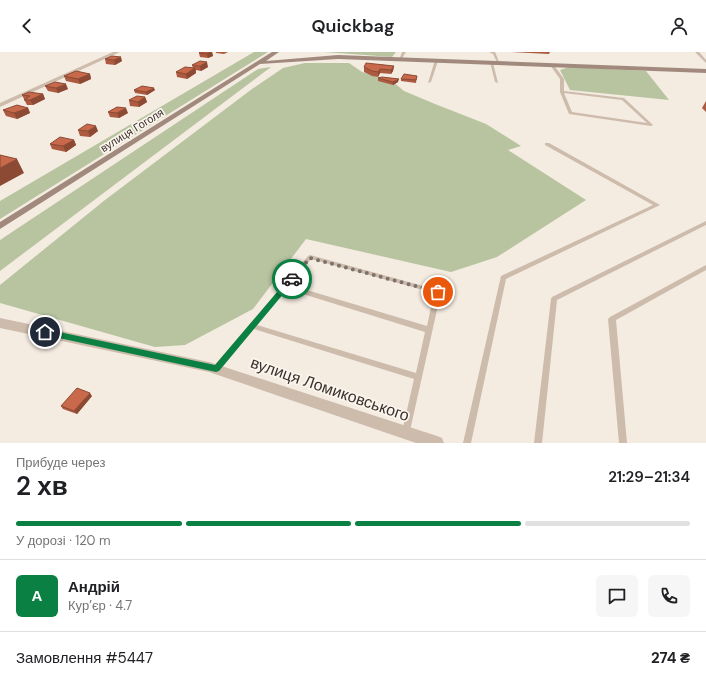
<!DOCTYPE html>
<html lang="uk">
<head>
<meta charset="utf-8">
<style>
	body { margin:0; font-family:"DM Sans",sans-serif; background:#f6f6f6; color:#202124; height:100vh; display:flex; flex-direction:column; font-size:15px; white-space:nowrap }
	* { box-sizing:border-box; margin:0 }
	p { font-size:13px; color:#757577 }
	.icon { flex:none; width:22px; height:22px; fill:none; stroke:currentColor; stroke-width:2; stroke-linecap:round; stroke-linejoin:round }
	.map { position:relative; height:391px; overflow:hidden }
	.panel { display:flex; flex-direction:column; background:#fff; flex:1 }
	.panel>* { flex:none }
	.pin { position:absolute; display:grid; place-items:center; width:34px; height:34px; color:#fff; margin:-17px; border:2px solid #fff; border-radius:50%; box-shadow:0 1px 4px #0007 }
	.courier { position:absolute; display:grid; place-items:center; width:40px; height:40px; margin:-20px; border:3px solid #0b8043; border-radius:50%; background:#fff; color:#222; box-shadow:0 1px 5px #0007 }
	.summary em { font-style:normal; font-weight:600 }
	.summary div { display:flex; flex-direction:column-reverse }
	.summary { display:flex; align-items:center; justify-content:space-between; height:68px; padding:0 16px }
	h1 { font-size:26px; font-weight:600; line-height:30px }
	.bar { display:grid; grid-template-columns:repeat(4,1fr); gap:6px 4px; align-content:center; height:48px; padding:0 16px }
	.bar i { height:5px; border-radius:3px; background:#e0e0e0 }
	.bar .current { background:#0b8043 }
	.bar p { grid-column:span 4 }
	.line { display:flex; align-items:center; gap:10px; padding:0 16px; border-top:1px solid #e0e0e0 }
	.line div { flex:1 }
	.round { display:grid; place-items:center; flex:none; width:42px; height:42px; border-radius:6px; background:#f6f6f6 }
	header { display:flex; justify-content:space-between; align-items:center; height:52px; padding:0 16px; background:#fff; font-size:18px; font-weight:600 }
	.map>svg:first-child { display:block }
	.green { fill:#b8c4a0 }
	.lines { fill:none; stroke-linecap:round; stroke-linejoin:round }
	.lane { fill:#cdbbac; fill-rule:evenodd }
	.street { fill:#cdbbac; fill-rule:evenodd }
	.secondary { fill:#a18a7d; fill-rule:evenodd }
	.wall { fill:#ac5a40 }
	.shaded-wall { fill:#8c4a34 }
	.building { fill:#c8694b; stroke:#8c4a34 }
	.route { fill:#0b8043 }
	.done { stroke:#7c716b; stroke-width:4; stroke-dasharray:0 7.2 }
	.labels { text-anchor:middle; dominant-baseline:central; stroke-width:3.5; stroke-linejoin:round; paint-order:stroke }
	.far-street-label { font-size:11px; fill:#3b302b; stroke:#fbf5ee }
	.near-street-label { font-size:16px; fill:#3b302b; stroke:#fbf5ee }
</style>
</head>
<body>
<header><svg class="icon" aria-label="back" viewBox="0 0 24 24"><path d="M15 5l-7 7 7 7"/></svg>Quickbag<svg class="icon" aria-label="person" viewBox="0 0 24 24"><circle cx="12" cy="8" r="4"/><path d="M4 21q1-7 8-7t8 7"/></svg></header>
<div class="map">
<svg width="706" height="391" viewBox="0 0 706 391">
	<rect width="100%" height="100%" fill="#f4ebe1"/>
	<path class="green" d="M254,0H268L0,167V149Z
		M324,0H396L392,5Z
		M305,11H349L362,20L393,30L404,39L435,52L486,72L521,94L508,98L586,148L497,205L451,220L306,187L253,257L185,293L155,295L0,251V233L105,148L252,37L283,16Z
		M271,15L0,219V188L258,17Z
		M569,15L646,19L669,48L570,38L560,18Z"/>
	<g class="lines">
		<path class="lane" d="M402,0H406L401,8H399Z
			M489,0H495L500,12H498L493,2Z
			M695,0H699L706,8V11Z
			M435,8L438,9L431,30L428,31Z
			M490,10L493,11L498,31L495,30Z
			M551,12H553L564,27V39L624,46L653,73L651,74L569,62L560,40V27L550,13ZM564,41L622,48L647,71L572,60Z
			M545,91H549L660,153L506,227L471,391H463L501,224L653,153L545,93Z
			M706,169V173L557,248L542,391H534L551,247L552,245Z
			M310,203L438,238H440L441,240L409,383L406,384L403,383L402,380L414,327L254,277L219,319L216,320L213,319L212,317L213,315L308,204ZM311,207L434,241L427,274L290,233ZM287,237L425,280L416,321L257,273Z
			M706,213V218L616,268L627,391H619L608,267L610,265Z"/>
		<path class="street" d="M113,0H120L0,55V51Z
			M0,266L209,310L437,384L442,386L444,391H416L209,320L0,276Z"/>
		<path class="secondary" d="M272,0H279L266,9L338,3L706,17V21L338,7L260,12L0,177V170Z"/>
	</g>
	<path class="wall" d="M200,0H212L213,4L208,6L200,5L199,1Z
		M216,0H228L224,2L216,1Z
		M511,0H550L549,2Z
		M105,7L122,9L115,13L106,12Z
		M192,13L208,15L201,19L196,18V21L187,27L177,25L176,20L193,16Z
		M394,14L393,19L391,22L380,21L378,25L372,24L364,20V15Z
		M90,22L91,27L80,32L66,29L64,24Z
		M417,24L416,31L401,29V27Z
		M378,26L398,30L393,33L378,29Z
		M45,34L68,37L58,41L48,39Z
		M134,38H155L147,43L135,41Z
		M43,42L45,47L33,53H27L22,43Z
		M145,45L147,50L139,55L130,54L129,48Z
		M706,49V60L702,56Z
		M28,56L30,61L17,67L6,64L3,58Z
		M108,60L128,61L119,66L110,65Z
		M78,78L98,79L90,85L80,84Z
		M74,88L76,93L66,100L52,97L50,92Z
		M92,344L77,362L63,357L61,354Z"/>
	<path class="shaded-wall" d="M211,0H212L213,4L208,6L207,2Z
		M121,5L122,9L115,13L114,8Z
		M207,10L208,15L201,19L200,14Z
		M394,14L393,19L391,22V18Z
		M195,16L196,21L187,27L186,22Z
		M380,17V21L378,25V20Z
		M90,22L91,27L80,32L78,27Z
		M399,27L398,30L393,33V30Z
		M66,32L68,37L58,41L56,36Z
		M154,36L155,38L147,43L146,40Z
		M43,42L45,47L33,53L30,48Z
		M145,45L147,50L139,55L138,50Z
		M28,56L30,61L17,67L14,61Z
		M126,56L128,61L119,66L117,61Z
		M96,74L98,79L90,85L88,79Z
		M74,88L76,93L66,100L63,94Z
		M17,107L24,121L0,134V116Z
		M90,341L92,344L77,362L74,359Z"/>
	<path class="building" d="M200,0H211L207,2L199,1Z
		M112,4L121,5L114,8L105,7Z
		M200,9L207,10L200,14L192,13Z
		M366,11L394,14L391,18L380,17L378,20L372,19L364,15Z
		M185,15L195,16L186,22L176,20Z
		M76,19L90,22L78,27L64,24Z
		M404,22L417,24L416,28L401,27Z
		M382,25L399,27L393,30L378,26Z
		M55,30L66,32L56,36L45,34Z
		M142,34L154,36L146,40L134,38Z
		M29,40L43,42L30,48H24L30,44L22,43Z
		M137,44L145,45L138,50L129,48Z
		M17,53L28,56L14,61L3,58Z
		M117,55L126,56L117,61L108,60Z
		M87,72L96,74L88,79L78,78Z
		M60,85L74,88L63,94L50,92Z
		M0,103L17,107L0,116Z
		M77,336L90,341L74,359L61,354Z"/>
	<path class="route" d="M292,225L294,226V229L219,319L216,320L45,283L41,280L45,277L215,313L289,226Z"/>
	<g class="lines">
		<path class="done" d="M292,227L310,206L438,240"/>
	</g>
	<g class="labels">
		<g class="far-street-label">
			<text transform="translate(132 78) rotate(-32)">вулиця Гоголя</text>
		</g>
		<g class="near-street-label">
			<text transform="translate(330 337) rotate(19)">вулиця Ломиковського</text>
		</g>
	</g>
</svg>
<div class="pin" style="left:438px;top:240px;background:#ea580c"><svg class="icon" aria-label="bag" viewBox="0 0 24 24"><path d="M5 8h14l-1 12H6zM9 8a3 3 0 0 1 6 0"/></svg></div>
<div class="pin" style="left:45px;top:280px;background:#1f2937"><svg class="icon" aria-label="home" viewBox="0 0 24 24"><path d="M3 11l9-7 9 7M6 9v11h12V9"/></svg></div>
<div class="courier" style="left:292px;top:227px"><svg class="icon" aria-label="car" viewBox="0 0 24 24"><path d="M5 17H2v-5l4-1 3-4h7l3 4 3 1v5h-3M9 17h6M6 11h13"/><circle cx="7" cy="17" r="2"/><circle cx="17" cy="17" r="2"/></svg></div>
</div>
<section class="panel">
<div class="summary"><div><h1>2 хв</h1><p>Прибуде через</p></div><em>21:29–21:34</em></div>
<div class="bar"><i class="current"></i><i class="current"></i><i class="current"></i><i></i><p>У дорозі · 120 m</p></div>
<div class="line" style="height:72px"><b class="round" style="background:#0b8043;color:#fff">А</b><div><b>Андрій</b><p>Кур’єр · 4.7</p></div><a class="round"><svg class="icon" aria-label="chat" viewBox="0 0 24 24"><path d="M4 5h16v11H9l-5 4z"/></svg></a><a class="round"><svg class="icon" aria-label="phone" viewBox="0 0 24 24"><path d="M5 4h4l2 5-3 2q2 4 5 5l2-3 5 2v4C11 20 4 13 5 4z"/></svg></a></div>
<div class="line" style="height:52px"><div>Замовлення #5447</div><b>274 ₴</b></div>
</section>
</body>
</html>
